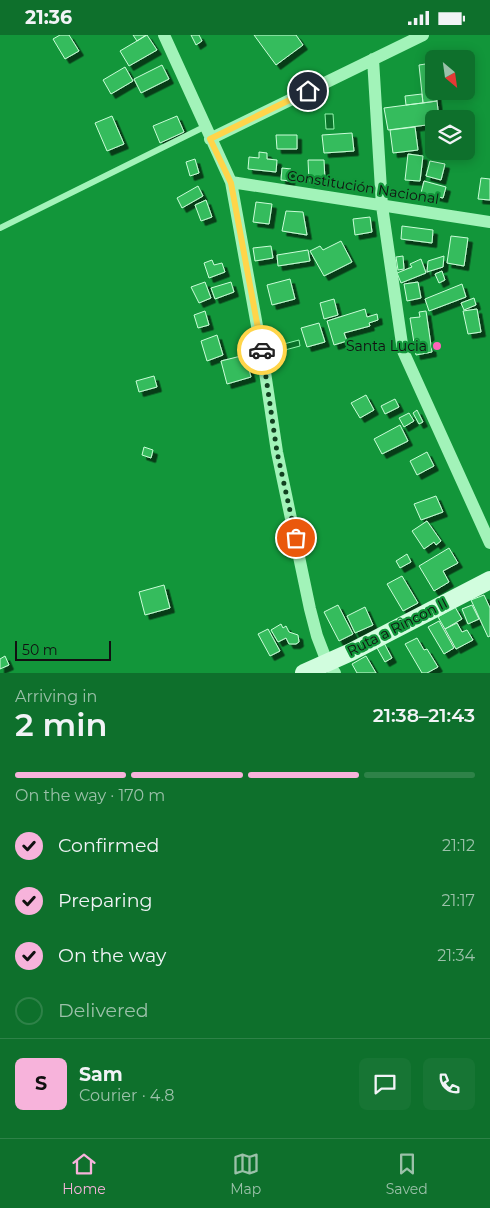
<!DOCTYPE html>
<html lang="en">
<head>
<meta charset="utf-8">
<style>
	body { margin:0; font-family:Montserrat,sans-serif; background:#177534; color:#f1f3f6; height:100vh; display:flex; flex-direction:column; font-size:19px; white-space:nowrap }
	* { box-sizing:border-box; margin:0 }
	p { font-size:16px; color:#9bc1a9 }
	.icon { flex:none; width:28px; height:28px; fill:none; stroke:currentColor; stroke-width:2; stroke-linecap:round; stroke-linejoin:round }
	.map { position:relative; height:638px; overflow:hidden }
	.drawer { display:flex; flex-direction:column; background:#0e702c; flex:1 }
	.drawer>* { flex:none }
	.needle { width:32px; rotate:151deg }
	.controls { position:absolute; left:425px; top:15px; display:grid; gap:10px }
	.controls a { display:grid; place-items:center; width:50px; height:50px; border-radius:8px; background:#0e702c; box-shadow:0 2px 12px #0003; font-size:25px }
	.scale { position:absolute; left:15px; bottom:12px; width:96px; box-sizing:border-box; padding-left:5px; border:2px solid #111; border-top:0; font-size:14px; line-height:18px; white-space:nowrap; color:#111; -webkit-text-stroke:4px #12963a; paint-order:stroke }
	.pin { position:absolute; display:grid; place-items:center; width:42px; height:42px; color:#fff; margin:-21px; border:2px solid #fff; border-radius:50%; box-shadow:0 1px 5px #0007 }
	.courier { position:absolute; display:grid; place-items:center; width:50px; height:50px; margin:-25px; border:4px solid #ffd54a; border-radius:50%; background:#fff; color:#222; box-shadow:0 1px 6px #0007 }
	.overview em { font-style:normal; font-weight:600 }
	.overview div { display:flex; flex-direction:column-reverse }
	.overview { display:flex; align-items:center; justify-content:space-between; height:85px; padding:0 15px }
	h1 { font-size:32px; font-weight:600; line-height:38px }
	.bar { display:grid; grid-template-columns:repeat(4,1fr); gap:8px 5px; align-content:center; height:60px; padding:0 15px }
	.bar i { height:6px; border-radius:4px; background:#2e8248 }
	.bar .selected { background:#f7b3db }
	.bar p { grid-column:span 4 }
	.line { display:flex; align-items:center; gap:12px; padding:0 15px; border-top:1px solid #2e8248 }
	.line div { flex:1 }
	.round { display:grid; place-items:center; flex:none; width:52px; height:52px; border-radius:8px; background:#177534 }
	ol { padding:0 15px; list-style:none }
	li { display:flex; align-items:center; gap:15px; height:55px }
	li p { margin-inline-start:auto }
	li .icon { padding:5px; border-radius:50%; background:#f7b3db; color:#111; stroke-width:4 }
	li:last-child { color:#9bc1a9 }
	li i { width:28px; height:28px; border:2px solid #2e8248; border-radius:50% }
	.status { display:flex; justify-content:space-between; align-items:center; height:35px; padding:0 25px; background:#0e702c; direction:ltr }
	.status svg { height:14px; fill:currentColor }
	.menu { display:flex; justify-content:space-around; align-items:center; height:70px; border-top:1px solid #2e8248; background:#0e702c; font-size:14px; color:#9bc1a9 }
	.menu a { display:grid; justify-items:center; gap:2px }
	.menu .selected { color:#f7b3db }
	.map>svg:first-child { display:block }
	.water { fill:#0b722b; stroke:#94f6ae }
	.building { fill:#36bc5d; stroke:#cafdd8; filter:url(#shadow) }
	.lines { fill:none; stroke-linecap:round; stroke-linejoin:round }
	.lane { stroke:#a2f3b9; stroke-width:6 }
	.street { stroke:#a2f3b9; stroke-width:12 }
	.secondary { stroke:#d1fdde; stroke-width:18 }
	.done { stroke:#11401f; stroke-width:5; stroke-dasharray:0 9 }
	.route { stroke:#ffd54a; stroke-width:6 }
	.poi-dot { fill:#ff64ba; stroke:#12963a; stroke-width:2 }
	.labels { text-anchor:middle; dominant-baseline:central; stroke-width:4.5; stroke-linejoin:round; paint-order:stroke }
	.street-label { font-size:14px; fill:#111; stroke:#12963a }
	.poi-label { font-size:14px; fill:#111; stroke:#12963a; text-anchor:end }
</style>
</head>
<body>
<div class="status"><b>21:36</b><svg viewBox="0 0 49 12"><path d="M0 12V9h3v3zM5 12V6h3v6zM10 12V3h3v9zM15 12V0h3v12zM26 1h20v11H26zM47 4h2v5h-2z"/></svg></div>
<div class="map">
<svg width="490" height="638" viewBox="0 0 490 638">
	<defs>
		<filter id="shadow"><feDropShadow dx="4.5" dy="4.5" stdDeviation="0" flood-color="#0009"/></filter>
	</defs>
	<rect width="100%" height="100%" fill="#12963a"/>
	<path class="water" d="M325,79H333L334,94H326Z
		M299,305L300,311L281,316L280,310Z"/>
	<path class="building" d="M60,0H69L79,16L65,24L53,4Z
		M133,0H146L137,6Z
		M147,0L157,15L129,31L120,16Z
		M191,0H199L202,6L196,10Z
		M254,0H296L303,10L276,30Z
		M432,28L437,66L423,68L419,30Z
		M162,30L169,44L141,58L134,44Z
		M125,32L133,46L111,59L103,45Z
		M422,59L423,68L406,70L405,61Z
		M437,66L439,84H434V89L388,95L384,73Z
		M112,81L124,109L107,116L95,88Z
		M177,81L184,97L160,108L153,91Z
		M415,92L418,115L393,118L390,95Z
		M352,98L354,116L324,118L322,100Z
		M276,100H297V114H277Z
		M259,117L267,118V124L277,125L276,137L248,134L249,122L259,123Z
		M408,119L423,121L420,146L405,145Z
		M195,124L199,138L190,141L186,127Z
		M308,125H324L325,146H309Z
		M430,126L445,129L441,145L426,141Z
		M282,133L291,134L290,146L281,145Z
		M481,143L490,144V165L478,164Z
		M424,146L446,152L443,163L421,158Z
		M198,151L203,161L182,173L177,163Z
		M206,165L212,182L201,186L195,170Z
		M256,167L272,169L269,189L253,187Z
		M286,176L303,177L307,200L282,196Z
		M370,182L372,197L355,200L353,184Z
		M402,191L433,195L432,208L401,204Z
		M451,201L468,203L464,231L447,228Z
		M341,206L352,227L324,241L310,216L320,211L323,215Z
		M271,211L273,223L255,226L253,213Z
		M308,215L310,226L278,231L277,220Z
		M403,221L404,234L398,235L396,222Z
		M444,221L443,232L427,237L428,226Z
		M421,224L426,238L401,248L397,238L412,232L410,229Z
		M212,225L214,230L222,228L225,237L209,243L204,228Z
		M442,236L445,245L439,248L435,239Z
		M290,244L295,264L272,270L267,250Z
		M205,247L211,263L199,268L191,252Z
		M231,247L234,257L215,264L211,253Z
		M418,247L421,263L407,266L404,249Z
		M462,249L466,262L429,276L425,264Z
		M474,263L476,270L464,275L461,268Z
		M334,264L338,280L324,284L320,268Z
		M365,274L367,282L377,279L378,285L369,288L370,291L344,298L347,306L334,310L327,286Z
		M477,274L481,297L468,299L463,276Z
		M205,276L209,290L198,293L194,280Z
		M426,276L432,317L416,320L410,283L420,282L419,277Z
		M319,288L325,307L307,312L301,293Z
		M217,300L223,320L207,326L201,306Z
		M245,320L251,342L227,349L221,326Z
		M154,341L157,352L139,357L136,346Z
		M366,360L374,375L360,383L351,368Z
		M395,364L399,372L385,379L381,371Z
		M417,375L423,387L419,389L413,378Z
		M409,378L414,386L404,392L399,383Z
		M400,390L408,406L382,419L374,404Z
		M144,412L153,415L151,423L142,420Z
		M427,417L434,431L417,440L410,426Z
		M436,461L443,477L421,485L414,469Z
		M427,486L441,506L436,510L434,507L424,514L412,496Z
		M449,513L458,528L443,536L449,547L434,556L419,531Z
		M407,519L411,527L400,533L396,526Z
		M402,541L418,568L403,576L387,549Z
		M164,550L170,573L145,580L139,557Z
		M484,560L490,573V601L488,602L471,565Z
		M338,570L353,599L339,606L324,577Z
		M472,570L479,584L468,589L462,574Z
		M365,572L373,590L355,598L347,581Z
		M455,572L462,584L445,594L438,582Z
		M439,586L454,613L444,619L428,592Z
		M457,588L462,597L467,595L473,605L456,614L445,594Z
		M281,589L283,593L286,591L289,597L298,600L299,607L296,609H289L286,603L278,607L271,595Z
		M268,594L280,616L270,621L258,599Z
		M417,603L424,615L427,614L438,632L427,638H422L405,609Z
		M384,608L392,623L385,627L377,613Z
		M5,621L9,630L0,634V624Z
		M366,621L376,638H357L352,629Z"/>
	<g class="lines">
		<path class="lane" d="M0,193L204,92"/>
		<path class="street" d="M164,0L231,147L263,324L277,417L310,574L317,601L327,627L335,638
			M373,24L382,171L403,316L490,508
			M210,104L423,0
			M231,147L490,187"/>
		<path class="secondary" d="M304,638L351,617L490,545"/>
	</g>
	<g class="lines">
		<path class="done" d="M262,315L277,417L296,503"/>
		<path class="route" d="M262,315L231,148L210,104L308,56"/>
	</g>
	<circle class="poi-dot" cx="437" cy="311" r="5"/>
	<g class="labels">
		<g class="street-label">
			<text transform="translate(363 152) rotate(9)">Constitución Nacional</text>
			<text transform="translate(397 592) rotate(-27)">Ruta a Rincon II</text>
		</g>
		<g class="poi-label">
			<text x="427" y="311">Santa Lucia</text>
		</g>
	</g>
</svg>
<div class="controls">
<a><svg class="needle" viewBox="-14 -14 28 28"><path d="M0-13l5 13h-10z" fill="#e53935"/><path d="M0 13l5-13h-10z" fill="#9bc1a9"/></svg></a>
<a><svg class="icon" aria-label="layers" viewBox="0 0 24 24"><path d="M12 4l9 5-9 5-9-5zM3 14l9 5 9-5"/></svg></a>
</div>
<div class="scale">50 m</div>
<div class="pin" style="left:296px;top:503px;background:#ea580c"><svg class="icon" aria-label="bag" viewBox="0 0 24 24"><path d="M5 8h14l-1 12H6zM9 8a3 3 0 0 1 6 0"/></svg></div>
<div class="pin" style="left:308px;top:56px;background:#1f2937"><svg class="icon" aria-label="home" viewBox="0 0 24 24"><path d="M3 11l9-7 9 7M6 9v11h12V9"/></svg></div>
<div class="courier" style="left:262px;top:315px"><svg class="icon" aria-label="car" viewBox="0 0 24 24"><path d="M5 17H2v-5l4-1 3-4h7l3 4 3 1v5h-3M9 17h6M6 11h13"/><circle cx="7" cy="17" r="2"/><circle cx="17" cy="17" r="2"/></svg></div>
</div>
<section class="drawer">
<div class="overview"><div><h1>2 min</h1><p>Arriving in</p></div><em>21:38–21:43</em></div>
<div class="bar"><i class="selected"></i><i class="selected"></i><i class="selected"></i><i></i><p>On the way · 170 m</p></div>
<ol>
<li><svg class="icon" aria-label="check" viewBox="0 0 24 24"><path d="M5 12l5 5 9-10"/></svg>Confirmed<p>21:12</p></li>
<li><svg class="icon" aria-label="check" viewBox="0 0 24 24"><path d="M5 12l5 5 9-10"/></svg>Preparing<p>21:17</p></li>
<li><svg class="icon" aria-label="check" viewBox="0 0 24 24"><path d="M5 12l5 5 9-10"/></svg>On the way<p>21:34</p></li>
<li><i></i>Delivered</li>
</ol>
<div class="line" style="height:90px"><b class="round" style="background:#f7b3db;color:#111">S</b><div><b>Sam</b><p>Courier · 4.8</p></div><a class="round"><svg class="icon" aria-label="chat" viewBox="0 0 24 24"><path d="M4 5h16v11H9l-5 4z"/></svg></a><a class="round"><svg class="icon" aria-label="phone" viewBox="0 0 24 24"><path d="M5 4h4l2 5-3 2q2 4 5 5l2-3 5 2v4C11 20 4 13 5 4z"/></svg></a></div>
</section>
<nav class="menu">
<a class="selected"><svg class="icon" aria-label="home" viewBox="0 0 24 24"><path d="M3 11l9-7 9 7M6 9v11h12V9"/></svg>Home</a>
<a><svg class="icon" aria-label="map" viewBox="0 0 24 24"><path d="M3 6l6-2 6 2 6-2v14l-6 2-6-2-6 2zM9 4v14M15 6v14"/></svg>Map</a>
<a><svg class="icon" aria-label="saved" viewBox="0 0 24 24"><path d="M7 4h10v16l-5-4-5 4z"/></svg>Saved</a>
</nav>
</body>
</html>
